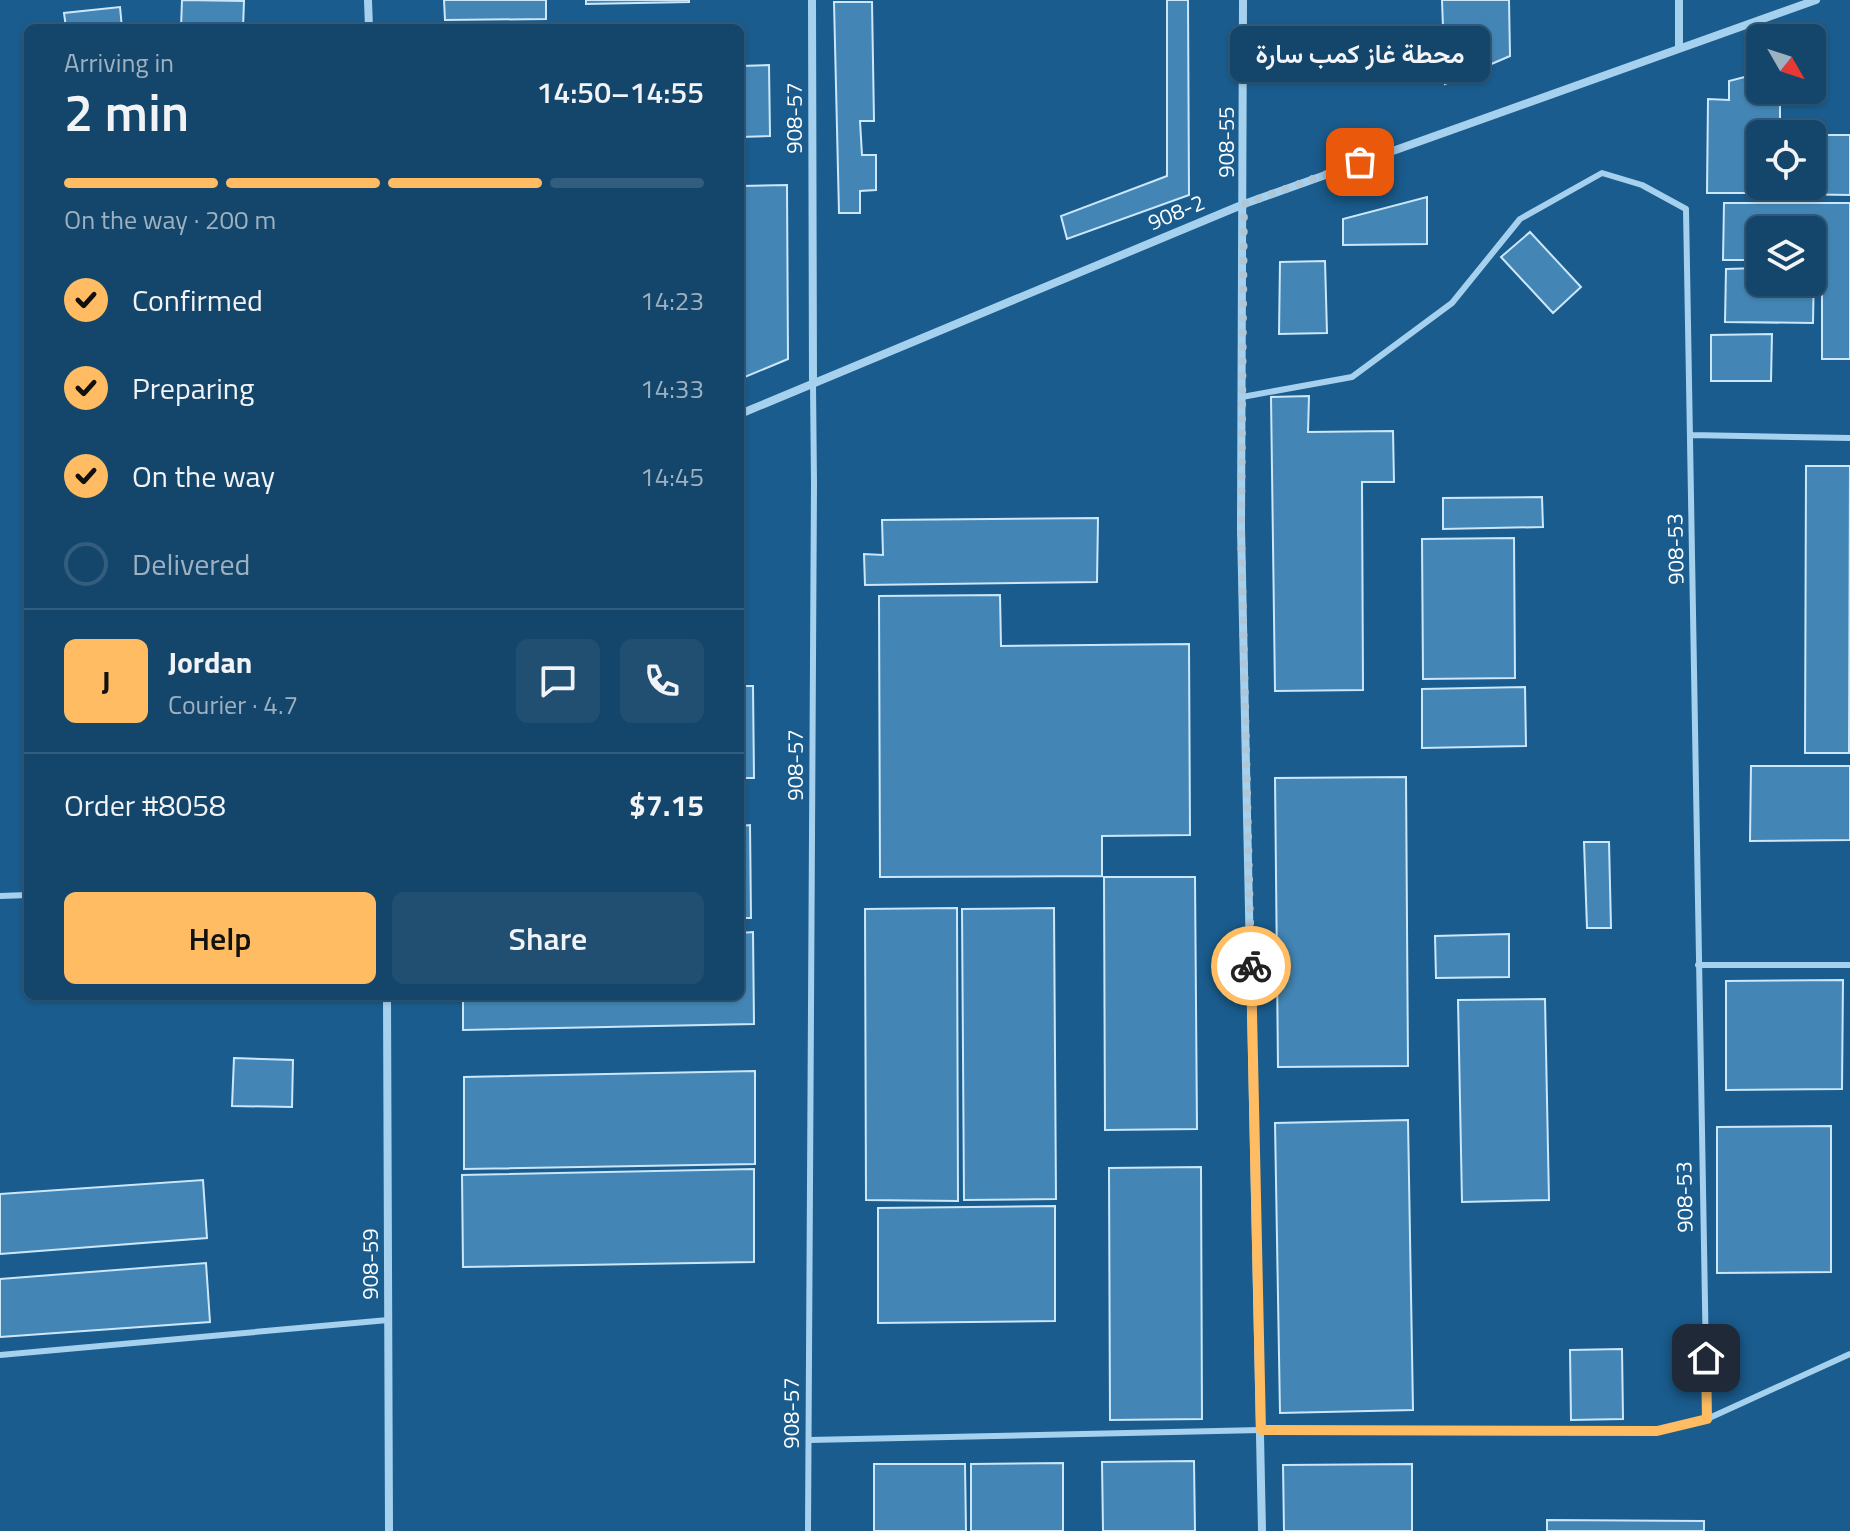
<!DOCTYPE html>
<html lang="en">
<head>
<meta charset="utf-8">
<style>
	body { margin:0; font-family:"Titillium Web",Vazirmatn,sans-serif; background:#214f72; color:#f1f3f6; height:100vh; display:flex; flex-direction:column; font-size:30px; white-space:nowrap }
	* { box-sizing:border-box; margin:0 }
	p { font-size:26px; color:#9db1c1 }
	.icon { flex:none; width:44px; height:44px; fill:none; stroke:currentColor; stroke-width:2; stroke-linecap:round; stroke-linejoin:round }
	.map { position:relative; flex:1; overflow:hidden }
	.sheet { position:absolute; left:24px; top:24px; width:720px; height:976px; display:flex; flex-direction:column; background:#14456a; border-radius:12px; box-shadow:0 2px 6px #0004,0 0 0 2px #335d7e }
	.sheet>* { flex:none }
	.needle { width:52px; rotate:129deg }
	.buttons { position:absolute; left:1746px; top:24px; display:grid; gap:16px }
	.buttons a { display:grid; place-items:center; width:80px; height:80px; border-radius:12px; background:#14456a; box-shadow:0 2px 6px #0004,0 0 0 2px #335d7e; font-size:40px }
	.pin { position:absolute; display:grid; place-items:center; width:68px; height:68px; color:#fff; margin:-34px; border-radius:16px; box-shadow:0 4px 12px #0006 }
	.courier { position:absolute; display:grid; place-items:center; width:80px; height:80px; margin:-40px; border:6px solid #ffbc63; border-radius:50%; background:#fff; color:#222; box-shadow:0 2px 10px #0007 }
	.bubble { position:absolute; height:56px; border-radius:12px; background:#14456a; box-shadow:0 2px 6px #0004,0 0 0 2px #335d7e; font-size:26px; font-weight:600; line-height:56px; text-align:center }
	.summary em { font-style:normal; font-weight:600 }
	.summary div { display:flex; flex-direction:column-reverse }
	.summary { display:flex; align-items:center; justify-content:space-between; height:136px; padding:0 40px }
	h1 { font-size:52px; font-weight:600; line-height:60px }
	.bar { display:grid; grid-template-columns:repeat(4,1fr); gap:12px 8px; align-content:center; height:96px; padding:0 40px }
	.bar i { height:10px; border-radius:6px; background:#335d7e }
	.bar .current { background:#ffbc63 }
	.bar p { grid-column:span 4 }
	.line { display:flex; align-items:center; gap:20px; padding:0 40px; border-top:2px solid #335d7e }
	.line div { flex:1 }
	.round { display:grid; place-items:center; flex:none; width:84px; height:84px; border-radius:12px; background:#214f72 }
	ol { padding:0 40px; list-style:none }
	li { display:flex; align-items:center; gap:24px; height:88px }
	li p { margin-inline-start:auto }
	li .icon { padding:8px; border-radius:50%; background:#ffbc63; color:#111; stroke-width:4 }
	li:last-child { color:#9db1c1 }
	li i { width:44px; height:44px; border:4px solid #335d7e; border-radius:50% }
	.action { display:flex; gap:16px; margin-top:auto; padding:16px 40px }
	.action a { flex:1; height:92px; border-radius:12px; background:#ffbc63; color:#111; font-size:32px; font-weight:600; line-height:92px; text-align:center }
	.action a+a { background:#214f72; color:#f1f3f6 }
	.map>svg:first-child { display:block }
	.building { fill:#4386b5; stroke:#cce7fa; stroke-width:2 }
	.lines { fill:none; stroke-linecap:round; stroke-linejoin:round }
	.lane { stroke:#a6d1ee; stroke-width:6 }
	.street { stroke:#a6d1ee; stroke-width:8 }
	.done { stroke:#afc6d7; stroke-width:8; stroke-dasharray:0 14.4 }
	.route { stroke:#ffbc63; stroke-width:10 }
	.labels { text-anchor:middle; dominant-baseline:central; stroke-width:6; stroke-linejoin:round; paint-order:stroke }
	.street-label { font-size:22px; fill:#fff; stroke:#1a5c8d }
</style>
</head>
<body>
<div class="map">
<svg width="1850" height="1531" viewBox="0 0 1850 1531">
	<rect width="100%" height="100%" fill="#1a5c8d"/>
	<path class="building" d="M182,0L244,1L243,28H181Z
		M444,0H546V19L445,20Z
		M586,0H689V2L586,4Z
		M1167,0H1188L1189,195L1067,239L1061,216L1167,176Z
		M1442,0H1509L1510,56L1445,84Z
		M834,2H872L874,121H860L862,155H876V190L860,191V213H839Z
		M120,7L122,28H66L64,13Z
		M547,26V28L444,27Z
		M769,65L770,136L740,137V66Z
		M1760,73V90H1780V134H1760V186H1780L1781,193H1707L1708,99L1729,100V81Z
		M1812,135H1850V195L1786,194V186H1812Z
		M787,185L788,359L740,379V186Z
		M1427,197V244L1343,245V219Z
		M1724,203H1850V359H1822V260H1812V230H1760V260H1723Z
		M1530,232L1581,287L1553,313L1501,257Z
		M1325,261L1327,333L1279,334L1280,262Z
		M1760,268V282H1812V268H1814L1813,323L1725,322L1726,269Z
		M1772,334L1771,381H1711V335Z
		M1309,396L1308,432L1393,431L1394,482H1362L1363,690L1275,691L1271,397Z
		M1806,466H1850L1849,753H1805Z
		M1542,497L1543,527L1443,529V498Z
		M1098,518L1097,582L865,585L864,554L883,555L882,520Z
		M1514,538L1515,678L1423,679L1422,539Z
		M1000,595L1001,646L1189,644L1190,835L1102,836V876L880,877L879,596Z
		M740,686H753L754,778H740Z
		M1525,687L1526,746L1422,748V689Z
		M1751,766H1850V840L1750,841Z
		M1406,777L1408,1066L1278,1067L1275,778Z
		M750,825L751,918H740V826Z
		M1584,842H1609L1611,928H1587Z
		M1104,877H1195L1197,1129L1105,1130Z
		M957,908L958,1201L866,1200L865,909Z
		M1054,908L1056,1199L964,1200L962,909Z
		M753,932L754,1024L463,1030V996H740V933Z
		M1509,934V977L1436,978L1435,936Z
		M1843,980L1842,1089L1726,1090V981Z
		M1545,999L1549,1200L1462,1202L1458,1000Z
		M234,1058L293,1060L292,1107L232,1106Z
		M755,1071V1164L464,1169V1077Z
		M1408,1120L1413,1410L1280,1413L1275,1123Z
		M1831,1126V1272L1717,1273V1127Z
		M1201,1167L1202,1419L1110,1420L1109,1168Z
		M754,1169V1262L463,1267L462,1175Z
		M203,1180L207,1238L0,1254V1194Z
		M1055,1206V1321L878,1323V1208Z
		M206,1263L210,1322L0,1337V1279Z
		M1622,1349L1623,1419L1571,1420L1570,1350Z
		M1194,1461L1195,1531H1103L1102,1462Z
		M1063,1463V1531H971V1464Z
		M874,1464H965L966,1531H874Z
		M1412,1464V1531H1284L1283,1465Z
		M1547,1520L1704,1521V1531H1547Z"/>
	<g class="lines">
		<path class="lane" d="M1242,397L1352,377L1452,303L1520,219L1602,173L1642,185L1686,209L1707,1419
			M1691,435L1850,438
			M0,896L28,895
			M1698,965H1850
			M0,1355L388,1320
			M809,1440L1261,1430L1657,1431L1707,1419L1850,1354
			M808,1531L814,484L813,384"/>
		<path class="street" d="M368,0L369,28
			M812,0L813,384
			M1243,0L1241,528L1262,1531
			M1679,0V47
			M740,414L1244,204L1816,0
			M387,996L389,1531"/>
	</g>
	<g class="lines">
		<path class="done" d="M1251,966L1241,528L1244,204L1360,162"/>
		<path class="route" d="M1251,966L1261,1430L1657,1431L1707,1419L1706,1358"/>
	</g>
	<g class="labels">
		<g class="street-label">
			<text transform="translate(794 118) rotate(-90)">908-57</text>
			<text transform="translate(1226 142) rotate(-90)">908-55</text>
			<text transform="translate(1176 212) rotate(-23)">908-2</text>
			<text transform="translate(1675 549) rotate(-91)">908-53</text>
			<text transform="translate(795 765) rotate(-90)">908-57</text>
			<text transform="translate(1684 1197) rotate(-91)">908-53</text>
			<text transform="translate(370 1264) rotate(-90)">908-59</text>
			<text transform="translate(791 1413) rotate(-90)">908-57</text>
		</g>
	</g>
</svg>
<div class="buttons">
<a><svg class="needle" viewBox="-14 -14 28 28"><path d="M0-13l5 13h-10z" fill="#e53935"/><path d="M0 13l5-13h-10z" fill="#9db1c1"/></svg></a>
<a><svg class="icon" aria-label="locate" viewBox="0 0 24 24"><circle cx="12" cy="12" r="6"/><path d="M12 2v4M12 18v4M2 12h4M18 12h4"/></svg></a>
<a><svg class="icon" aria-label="layers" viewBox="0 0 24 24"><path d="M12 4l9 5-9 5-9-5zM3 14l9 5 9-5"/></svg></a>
</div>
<div class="pin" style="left:1360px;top:162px;background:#ea580c"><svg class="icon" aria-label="bag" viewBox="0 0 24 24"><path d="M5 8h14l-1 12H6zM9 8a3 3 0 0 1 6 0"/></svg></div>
<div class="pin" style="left:1706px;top:1358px;background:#1f2937"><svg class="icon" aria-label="home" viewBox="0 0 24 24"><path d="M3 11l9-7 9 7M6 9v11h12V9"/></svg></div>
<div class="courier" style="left:1251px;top:966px"><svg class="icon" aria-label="bike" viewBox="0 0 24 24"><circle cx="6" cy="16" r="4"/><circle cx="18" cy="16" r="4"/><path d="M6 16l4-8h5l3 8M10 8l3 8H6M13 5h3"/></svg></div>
<div class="bubble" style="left:1230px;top:26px;width:260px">محطة غاز كمب سارة</div>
<section class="sheet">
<div class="summary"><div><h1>2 min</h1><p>Arriving in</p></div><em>14:50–14:55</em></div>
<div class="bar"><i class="current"></i><i class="current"></i><i class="current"></i><i></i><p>On the way · 200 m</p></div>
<ol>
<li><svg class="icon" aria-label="check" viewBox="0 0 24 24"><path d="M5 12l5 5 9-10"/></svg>Confirmed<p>14:23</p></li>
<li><svg class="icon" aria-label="check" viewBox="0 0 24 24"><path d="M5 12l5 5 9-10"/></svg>Preparing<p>14:33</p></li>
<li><svg class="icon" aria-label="check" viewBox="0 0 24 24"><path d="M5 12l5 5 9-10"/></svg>On the way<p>14:45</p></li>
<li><i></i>Delivered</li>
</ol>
<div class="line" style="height:144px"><b class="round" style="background:#ffbc63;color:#111">J</b><div><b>Jordan</b><p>Courier · 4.7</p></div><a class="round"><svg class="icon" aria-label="chat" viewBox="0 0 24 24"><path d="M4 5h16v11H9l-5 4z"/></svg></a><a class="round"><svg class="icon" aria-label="phone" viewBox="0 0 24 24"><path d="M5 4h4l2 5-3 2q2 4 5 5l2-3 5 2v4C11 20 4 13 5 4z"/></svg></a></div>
<div class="line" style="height:104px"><div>Order #8058</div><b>$7.15</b></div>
<div class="action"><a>Help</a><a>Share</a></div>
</section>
</div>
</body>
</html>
